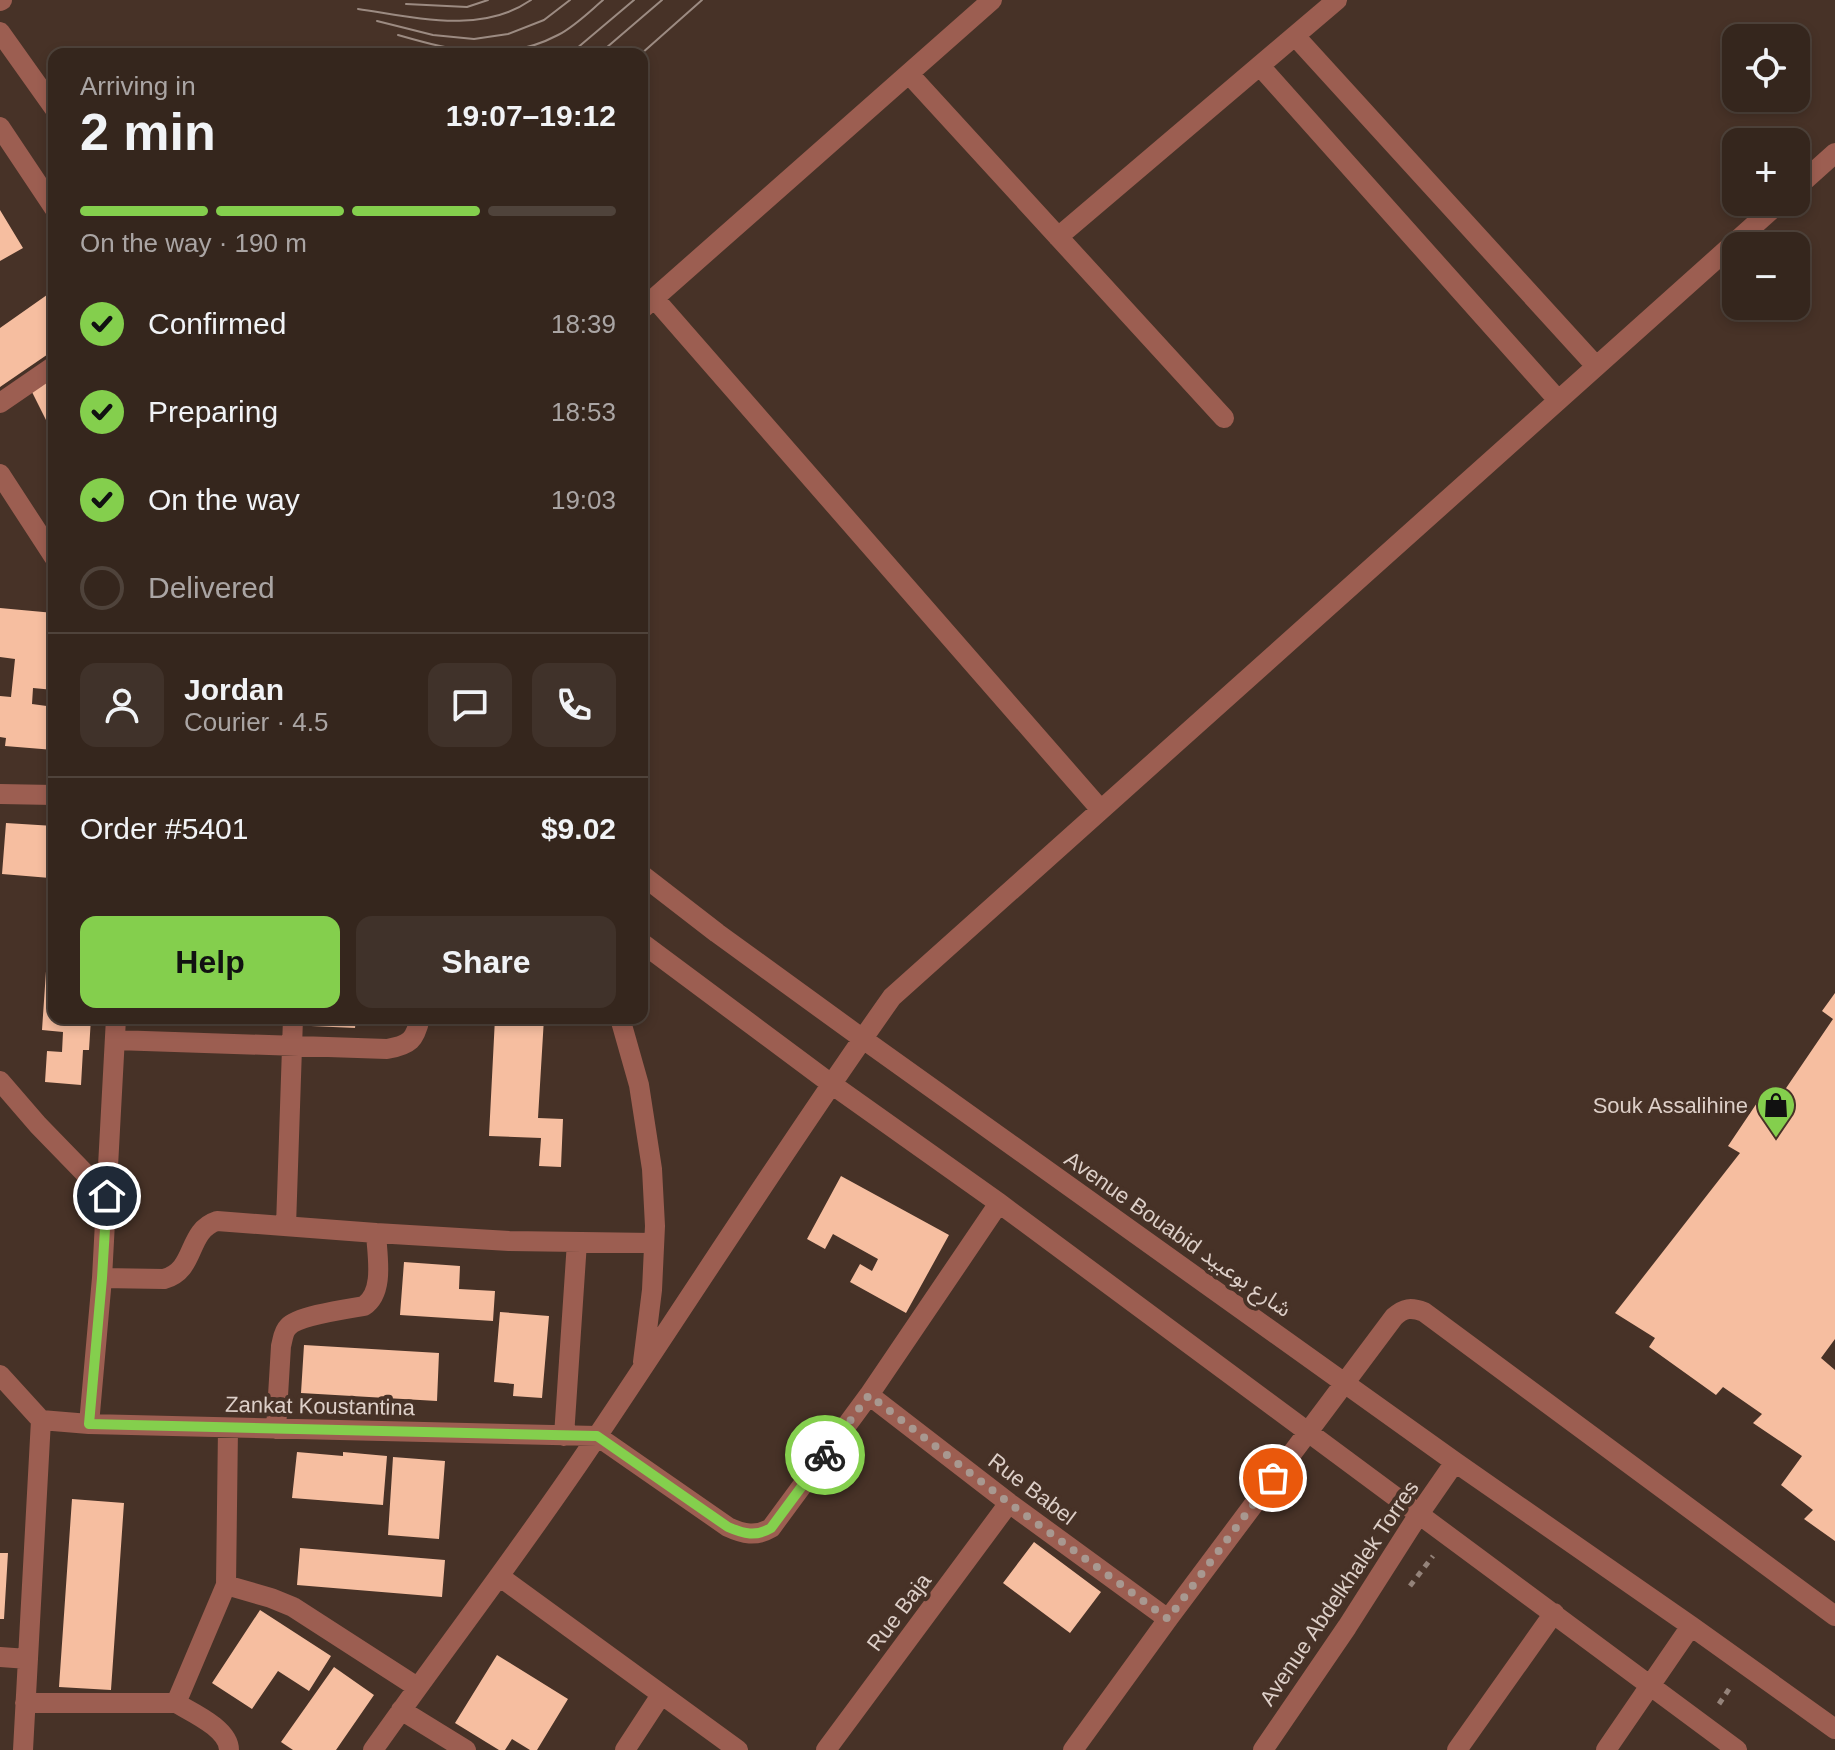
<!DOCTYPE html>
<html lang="en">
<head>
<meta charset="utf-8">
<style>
	body { margin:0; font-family:Arial,"Noto Sans Arabic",sans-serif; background:#40322a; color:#f1f3f6; height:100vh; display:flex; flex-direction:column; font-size:30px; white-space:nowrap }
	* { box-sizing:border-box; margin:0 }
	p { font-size:26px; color:#aaa5a4 }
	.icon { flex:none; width:44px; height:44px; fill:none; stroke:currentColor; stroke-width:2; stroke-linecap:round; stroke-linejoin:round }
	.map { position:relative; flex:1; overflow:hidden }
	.panel { position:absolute; left:48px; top:48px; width:600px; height:976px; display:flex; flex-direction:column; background:#35261d; border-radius:16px; box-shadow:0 4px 12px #0003,0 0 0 2px #4f433b }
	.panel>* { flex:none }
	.fabs { position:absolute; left:1722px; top:24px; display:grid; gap:16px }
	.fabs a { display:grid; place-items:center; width:88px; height:88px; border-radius:16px; background:#35261d; box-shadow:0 4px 12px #0003,0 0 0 2px #4f433b; font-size:40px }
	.pin { position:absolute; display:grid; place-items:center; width:68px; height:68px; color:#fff; margin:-34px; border:4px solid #fff; border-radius:50%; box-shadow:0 2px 8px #0007 }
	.courier { position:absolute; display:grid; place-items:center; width:80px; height:80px; margin:-40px; border:6px solid #84cf4d; border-radius:50%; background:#fff; color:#222; box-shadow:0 2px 10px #0007 }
	.head em { font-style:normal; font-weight:600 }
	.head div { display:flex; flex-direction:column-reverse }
	.head { display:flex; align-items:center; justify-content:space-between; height:136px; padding:0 32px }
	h1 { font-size:52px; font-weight:600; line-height:60px }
	.bar { display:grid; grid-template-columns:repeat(4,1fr); gap:12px 8px; align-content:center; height:96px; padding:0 32px }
	.bar i { height:10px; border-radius:6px; background:#4f433b }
	.bar .current { background:#84cf4d }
	.bar p { grid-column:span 4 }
	.line { display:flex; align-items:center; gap:20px; padding:0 32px; border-top:2px solid #4f433b }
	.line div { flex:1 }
	.round { display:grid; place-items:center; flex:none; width:84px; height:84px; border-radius:16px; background:#40322a }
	ol { padding:0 32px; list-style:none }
	li { display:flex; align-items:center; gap:24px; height:88px }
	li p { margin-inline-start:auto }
	li .icon { padding:8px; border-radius:50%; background:#84cf4d; color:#111; stroke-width:4 }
	li:last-child { color:#aaa5a4 }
	li i { width:44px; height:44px; border:4px solid #4f433b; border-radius:50% }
	.action { display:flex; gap:16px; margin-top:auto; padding:16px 32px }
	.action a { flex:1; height:92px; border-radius:16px; background:#84cf4d; color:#111; font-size:32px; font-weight:600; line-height:92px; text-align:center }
	.action a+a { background:#40322a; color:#f1f3f6 }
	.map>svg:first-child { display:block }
	.building { fill:#f6bea0 }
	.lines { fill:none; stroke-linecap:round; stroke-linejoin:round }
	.path { stroke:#94837a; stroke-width:5; stroke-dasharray:6 6; stroke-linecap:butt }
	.minor { stroke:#9c5e51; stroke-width:20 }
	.tram { stroke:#9c8b82; stroke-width:2 }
	.done { stroke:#a89890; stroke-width:8; stroke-dasharray:0 14.4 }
	.route { stroke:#84cf4d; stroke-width:10 }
	.labels { text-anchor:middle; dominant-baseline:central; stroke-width:8; stroke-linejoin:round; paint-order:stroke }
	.poi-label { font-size:22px; fill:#ddcfc8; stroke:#473227; text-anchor:end }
	.street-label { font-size:22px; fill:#ddcfc8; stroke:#473227 }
</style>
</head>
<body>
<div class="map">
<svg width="1835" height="1750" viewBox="0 0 1835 1750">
	<rect width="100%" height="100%" fill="#473227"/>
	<path class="building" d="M0,210L23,248L0,261Z
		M54,290V350L0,387V328Z
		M54,379V436L31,390Z
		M0,608L54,613V690L33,688L32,704L54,707V750L5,746L6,738L0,737V696L11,697L15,659L0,657Z
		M6,823L54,826V925L47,924L50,878L2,874Z
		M49,927L54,928V1018H91L89,1050H83L81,1085L45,1082L47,1051L62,1052L63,1032L42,1030Z
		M1835,993V1339L1821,1358L1835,1370V1541L1804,1519L1813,1510L1781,1485L1802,1456L1753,1423L1762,1414L1723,1387L1716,1395L1649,1347L1655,1338L1615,1313L1740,1153L1728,1146L1767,1088L1780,1097L1833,1019L1822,1011Z
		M311,1018H356L355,1028L311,1026Z
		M495,1018H544L538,1118L563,1119L561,1167L539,1166L541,1138L489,1136Z
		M841,1176L949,1235L906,1313L850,1282L860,1264L872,1271L878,1259L833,1234L825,1249L807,1239Z
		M404,1262L460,1266L459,1289L495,1291L493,1321L400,1315Z
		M500,1312L549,1316L542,1398L513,1396L514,1384L494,1382Z
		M304,1345L439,1353L437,1401L301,1393Z
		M297,1452L343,1456V1452L387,1456L383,1505L292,1498Z
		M393,1457L445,1461L439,1539L388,1535Z
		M72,1499L124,1503L111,1690L59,1687Z
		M1034,1542L1101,1592L1070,1633L1003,1583Z
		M300,1548L445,1560L442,1597L297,1585Z
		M0,1553H8L4,1619H0Z
		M260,1610L331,1656L309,1691L278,1671L252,1709L212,1683Z
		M497,1655L568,1699L537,1750H530L512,1739L505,1750H499L455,1723Z
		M334,1667L374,1695L336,1750H293L281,1742Z"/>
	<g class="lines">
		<path class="path" d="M1410,1586L1433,1556
			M1719,1704L1731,1686"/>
		<path class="minor" d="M0,1L2,0
			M0,32L54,108
			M1295,36L1596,366
			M1260,66L1558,400
			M909,74L1224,418
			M0,127L54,208
			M1796,188L1835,153
			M1058,237L1337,0
			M654,298L1101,810
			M642,309L992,0
			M0,403L54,366
			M0,474L54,557
			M0,794L54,795
			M642,875L717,933L863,1039L1455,1462L1691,1626L1835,1729
			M642,943L830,1083L999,1203L1737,1750
			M620,1018L639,1085L652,1169L655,1226L652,1290L643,1362
			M115,1040L387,1049C410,1045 415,1040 420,1018
			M0,1081L38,1125L107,1196
			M286,1226L293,1018
			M102,1278L164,1279C197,1270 186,1231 217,1221L376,1233
			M0,1375L41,1420L23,1750
			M869,1395L1009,1503L1168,1619
			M41,1420L89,1424L597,1436L728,1527C743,1534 756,1537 771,1528L869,1395L999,1203
			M89,1424L102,1278L116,1018
			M228,1428L226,1585L271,1598L293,1607L417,1687
			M276,1429L281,1346C283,1339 283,1332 288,1327C297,1316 347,1309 364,1306C385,1292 377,1255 376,1233L509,1241L654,1243
			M564,1436L577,1242
			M499,1576L738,1750
			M0,1657L28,1659
			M25,1703H176L226,1585
			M176,1703C193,1713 229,1729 229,1750
			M401,1710L466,1750
			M373,1750C447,1645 527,1542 598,1435C696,1289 790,1141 892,997L1780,202
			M625,1750L661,1695
			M826,1750L1009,1503
			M1073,1750L1168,1619L1394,1317C1404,1308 1411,1307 1424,1312L1835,1616
			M1263,1750L1347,1627L1419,1514L1455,1462
			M1457,1750L1554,1613
			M1606,1750L1691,1626"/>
		<path class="tram" d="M406,4L467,7L488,0
			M358,9C414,17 481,35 531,0
			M377,21L433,35L474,39L508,34L544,20L570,0
			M398,35C454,51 503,64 558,35C574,27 589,12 603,0
			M566,54L576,49L634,0
			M599,54L662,0
			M641,54L702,0"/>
	</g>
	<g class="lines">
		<path class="done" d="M825,1455L869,1395L1009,1503L1168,1619L1273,1478"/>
		<path class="route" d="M107,1196L102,1278L89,1424L597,1436L728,1527C744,1534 756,1537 771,1528L825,1455"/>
	</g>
	<defs>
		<symbol id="shop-pin" viewBox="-11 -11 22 30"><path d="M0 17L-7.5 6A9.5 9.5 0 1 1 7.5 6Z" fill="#84cf4d" stroke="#473227"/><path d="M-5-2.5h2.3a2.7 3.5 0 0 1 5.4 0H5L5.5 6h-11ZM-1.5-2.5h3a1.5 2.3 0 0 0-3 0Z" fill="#111"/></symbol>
	</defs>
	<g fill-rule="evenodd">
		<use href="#shop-pin" x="1754" y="1083" width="44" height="60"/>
	</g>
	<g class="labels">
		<g class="poi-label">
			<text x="1748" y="1105">Souk Assalihine</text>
		</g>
		<g class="street-label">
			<text transform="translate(1178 1234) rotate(35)">Avenue Bouabid شارع بوعبيد</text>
			<text transform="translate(320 1406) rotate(1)">Zankat Koustantina</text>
			<text transform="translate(1032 1489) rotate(37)">Rue Babel</text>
			<text transform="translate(1339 1593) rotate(-56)">Avenue Abdelkhalek Torres</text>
			<text transform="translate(899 1612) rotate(-53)">Rue Baja</text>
		</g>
	</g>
</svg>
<div class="fabs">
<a><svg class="icon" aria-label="locate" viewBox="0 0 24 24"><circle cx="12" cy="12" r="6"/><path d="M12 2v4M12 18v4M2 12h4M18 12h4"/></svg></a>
<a>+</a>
<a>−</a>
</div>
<div class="pin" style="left:1273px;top:1478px;background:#ea580c"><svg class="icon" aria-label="bag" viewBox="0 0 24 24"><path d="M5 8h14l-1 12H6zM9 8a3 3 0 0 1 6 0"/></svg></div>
<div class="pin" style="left:107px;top:1196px;background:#1f2937"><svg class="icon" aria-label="home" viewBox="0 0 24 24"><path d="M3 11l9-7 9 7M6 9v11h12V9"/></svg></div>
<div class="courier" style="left:825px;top:1455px"><svg class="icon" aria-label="bike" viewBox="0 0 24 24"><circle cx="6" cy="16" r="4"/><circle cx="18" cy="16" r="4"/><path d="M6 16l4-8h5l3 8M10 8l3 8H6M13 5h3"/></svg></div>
<section class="panel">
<div class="head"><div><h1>2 min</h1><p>Arriving in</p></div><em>19:07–19:12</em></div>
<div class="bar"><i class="current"></i><i class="current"></i><i class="current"></i><i></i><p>On the way · 190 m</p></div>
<ol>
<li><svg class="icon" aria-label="check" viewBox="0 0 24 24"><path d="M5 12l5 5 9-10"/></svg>Confirmed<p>18:39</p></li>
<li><svg class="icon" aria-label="check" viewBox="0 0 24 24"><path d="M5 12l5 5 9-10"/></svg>Preparing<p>18:53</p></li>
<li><svg class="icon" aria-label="check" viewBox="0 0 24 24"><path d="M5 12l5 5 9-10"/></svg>On the way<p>19:03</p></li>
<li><i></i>Delivered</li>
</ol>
<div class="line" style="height:144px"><a class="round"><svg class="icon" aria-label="person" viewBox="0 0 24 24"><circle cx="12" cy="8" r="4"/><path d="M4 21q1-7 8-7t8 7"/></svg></a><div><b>Jordan</b><p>Courier · 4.5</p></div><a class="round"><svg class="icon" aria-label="chat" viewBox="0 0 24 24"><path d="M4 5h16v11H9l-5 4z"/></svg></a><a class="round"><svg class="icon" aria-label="phone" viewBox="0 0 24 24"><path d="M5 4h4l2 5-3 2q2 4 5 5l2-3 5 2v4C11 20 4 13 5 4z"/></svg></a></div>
<div class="line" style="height:104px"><div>Order #5401</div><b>$9.02</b></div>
<div class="action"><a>Help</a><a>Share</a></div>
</section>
</div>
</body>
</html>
